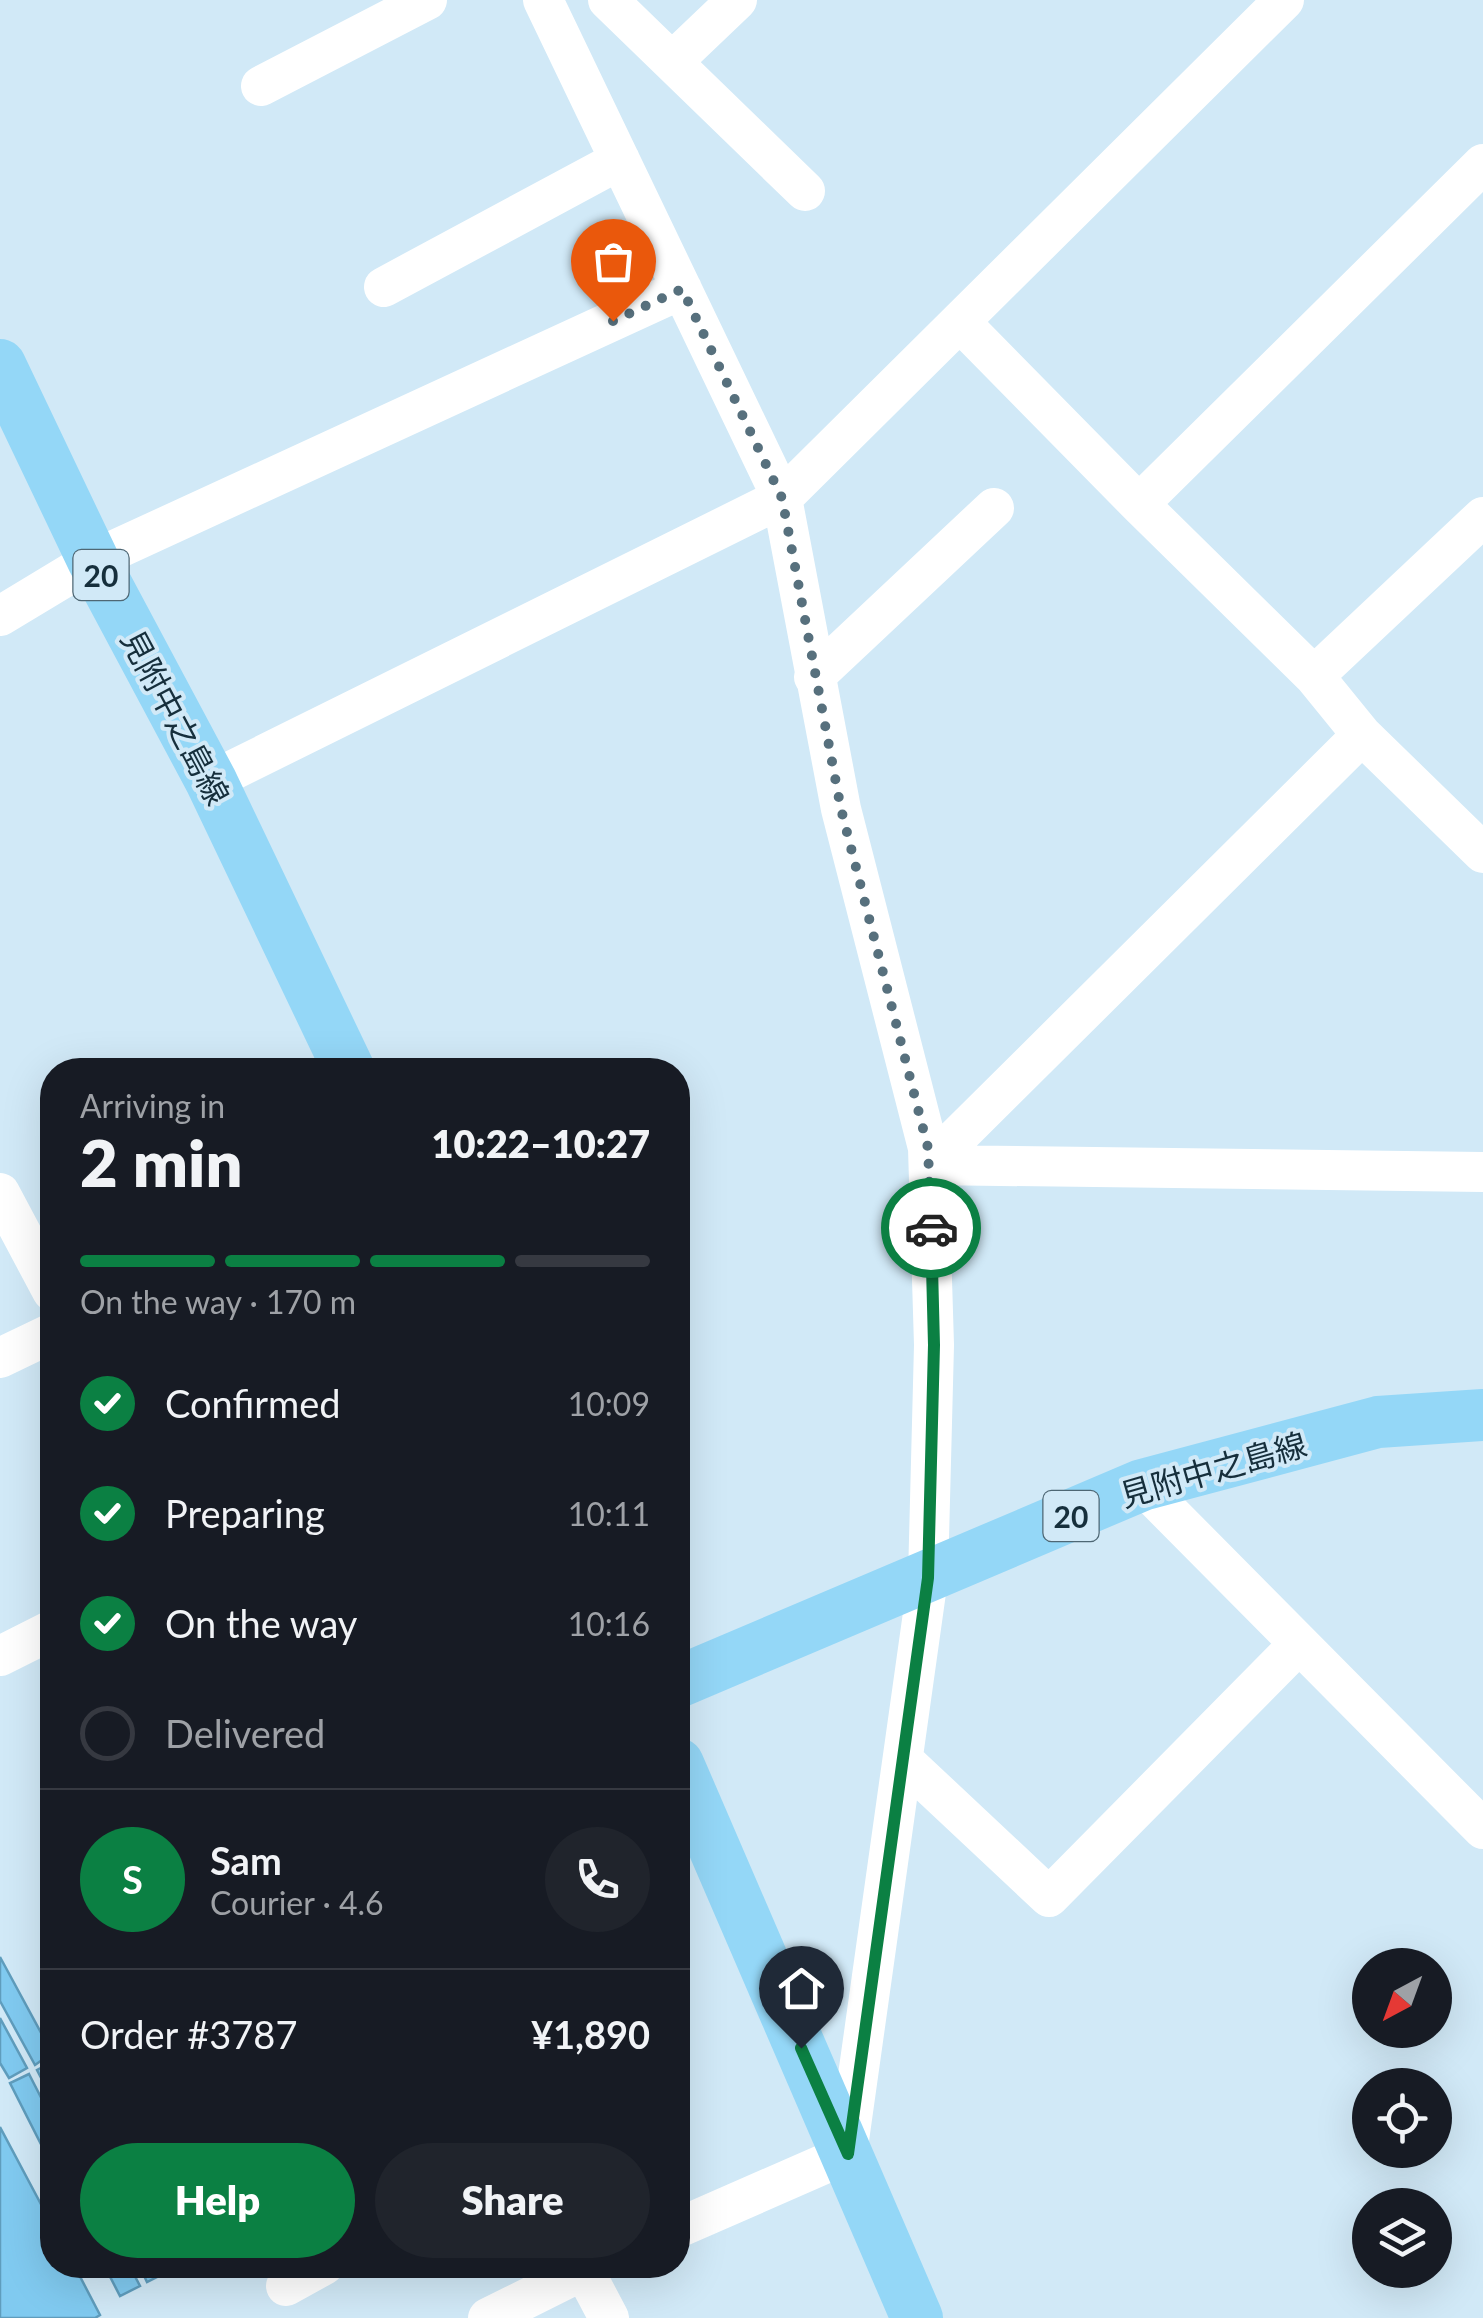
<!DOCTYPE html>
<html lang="en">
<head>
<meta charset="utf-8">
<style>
	body { margin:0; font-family:Lato,"Noto Sans JP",sans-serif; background:#20242c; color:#f1f3f6; height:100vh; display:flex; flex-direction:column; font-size:38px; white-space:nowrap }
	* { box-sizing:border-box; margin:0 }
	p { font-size:32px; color:#9ea1a6 }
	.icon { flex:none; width:55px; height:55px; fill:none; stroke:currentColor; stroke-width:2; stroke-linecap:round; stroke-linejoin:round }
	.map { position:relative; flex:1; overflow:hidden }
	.drawer { position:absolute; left:40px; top:1058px; width:650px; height:1220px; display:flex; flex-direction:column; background:#171b24; border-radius:40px; box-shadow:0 10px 40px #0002 }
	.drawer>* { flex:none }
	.needle { width:65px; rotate:221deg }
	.fabs { position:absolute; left:1352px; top:1948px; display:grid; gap:20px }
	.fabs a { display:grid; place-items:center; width:100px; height:100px; border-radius:50%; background:#171b24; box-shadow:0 10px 40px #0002; font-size:50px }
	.pin { position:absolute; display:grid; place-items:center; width:85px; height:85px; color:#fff; margin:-102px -42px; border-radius:50% 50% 50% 0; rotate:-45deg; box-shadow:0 0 10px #0007 }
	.pin .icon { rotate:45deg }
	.courier { position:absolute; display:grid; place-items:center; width:100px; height:100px; margin:-50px; border:8px solid #0b8043; border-radius:50%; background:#fff; color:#222; box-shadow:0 2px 12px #0007 }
	.summary em { font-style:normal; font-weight:800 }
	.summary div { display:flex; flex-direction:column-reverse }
	.summary { display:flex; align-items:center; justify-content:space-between; height:170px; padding:0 40px }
	h1 { font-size:65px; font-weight:800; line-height:75px }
	.bar { display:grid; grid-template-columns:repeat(4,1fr); gap:15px 10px; align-content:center; height:120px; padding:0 40px }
	.bar i { height:12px; border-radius:8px; background:#363941 }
	.bar .selected { background:#0b8043 }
	.bar p { grid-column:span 4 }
	.line { display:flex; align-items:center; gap:25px; padding:0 40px; border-top:2px solid #363941 }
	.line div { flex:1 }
	.round { display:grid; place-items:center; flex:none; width:105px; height:105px; border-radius:52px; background:#20242c }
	ol { padding:0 40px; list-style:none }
	li { display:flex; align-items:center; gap:30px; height:110px }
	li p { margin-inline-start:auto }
	li .icon { padding:10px; border-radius:50%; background:#0b8043; color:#fff; stroke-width:4 }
	li:last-child { color:#9ea1a6 }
	li i { width:55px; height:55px; border:5px solid #363941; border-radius:50% }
	.action { display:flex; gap:20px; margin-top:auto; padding:20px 40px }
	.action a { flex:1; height:115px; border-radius:60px; background:#0b8043; color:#fff; font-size:40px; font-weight:800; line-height:115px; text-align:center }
	.action a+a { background:#20242c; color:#f1f3f6 }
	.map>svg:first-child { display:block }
	.building { fill:#80caf0; stroke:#5f9dbd; stroke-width:2.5 }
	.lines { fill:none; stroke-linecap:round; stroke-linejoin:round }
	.minor { stroke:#fff; stroke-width:40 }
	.major { stroke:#94d7f7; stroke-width:52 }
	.done { stroke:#57707d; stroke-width:10; stroke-dasharray:0 18 }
	.route { stroke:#0b8043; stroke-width:12 }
	.labels { text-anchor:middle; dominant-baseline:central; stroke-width:8; stroke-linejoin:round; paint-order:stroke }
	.shield { fill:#d1e9f7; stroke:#4e6774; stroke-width:2.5 }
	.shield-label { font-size:30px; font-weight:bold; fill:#162f3c }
	.street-label { font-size:32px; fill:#162f3c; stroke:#d1e9f7 }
</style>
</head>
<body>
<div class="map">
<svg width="1483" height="2318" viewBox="0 0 1483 2318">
	<rect width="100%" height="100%" fill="#d1e9f7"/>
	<path class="building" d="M0,1957L52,2053L35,2065L0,2001Z
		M0,2018L27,2068L9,2078L0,2063Z
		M52,2062V2099L37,2070Z
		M29,2074L52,2119V2166L10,2083Z
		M0,2127L52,2225V2265H74L100,2315L95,2318H0Z
		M104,2265H129L140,2286L120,2296Z
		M139,2265H163L167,2272L147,2282Z"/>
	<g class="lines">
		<path class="minor" d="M543,0L782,498L841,809L928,1148L934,1345L928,1578L847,2154L678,2228
			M608,0L805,191
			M672,62L737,0
			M261,86L427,0
			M384,287L620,160
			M960,322L1139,504
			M1483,517L1314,676L1362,735L1483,853
			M0,616L93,560L682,289
			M1314,676L1139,504L1483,164
			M814,677L994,508
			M211,781L782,498L1284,0
			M929,1165L1362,735
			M929,1165L1483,1172
			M0,1193L52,1291
			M0,1358L52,1333
			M1142,1485L1483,1829
			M0,1656L52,1630
			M903,1760L1049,1897L1299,1644
			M581,2265L609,2318
			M286,2286L324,2265
			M488,2318L594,2265"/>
		<path class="major" d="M0,365L93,560L211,781L349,1070
			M678,1682L1142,1485L1378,1422L1483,1415
			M678,1764L917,2318"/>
	</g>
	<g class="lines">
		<path class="done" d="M613,321L682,289L782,498L841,809L928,1148L931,1228"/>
		<path class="route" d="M801,2048L848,2154L928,1578L934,1345L931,1228"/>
	</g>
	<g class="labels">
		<g class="shield">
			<rect x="73.5" y="550" width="55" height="50" rx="8"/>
			<rect x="1043.5" y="1491" width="55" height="50" rx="8"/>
		</g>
		<g class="shield-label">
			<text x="101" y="575">20</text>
			<text x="1071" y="1516">20</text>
		</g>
		<g class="street-label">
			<text transform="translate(176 717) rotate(62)">見附中之島線</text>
			<text transform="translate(1213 1469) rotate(-16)">見附中之島線</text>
		</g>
	</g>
</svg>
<div class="fabs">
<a><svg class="needle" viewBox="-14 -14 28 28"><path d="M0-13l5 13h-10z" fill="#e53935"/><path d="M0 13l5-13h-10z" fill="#9ea1a6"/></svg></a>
<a><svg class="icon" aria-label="locate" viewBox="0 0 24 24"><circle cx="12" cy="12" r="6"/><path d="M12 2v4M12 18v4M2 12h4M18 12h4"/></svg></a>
<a><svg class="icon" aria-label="layers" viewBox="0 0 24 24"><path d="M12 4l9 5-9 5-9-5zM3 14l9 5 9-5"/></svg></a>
</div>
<div class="pin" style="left:613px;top:321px;background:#ea580c"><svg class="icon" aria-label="bag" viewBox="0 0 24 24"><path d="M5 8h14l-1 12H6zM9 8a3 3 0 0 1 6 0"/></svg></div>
<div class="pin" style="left:801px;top:2048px;background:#1f2937"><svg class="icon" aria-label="home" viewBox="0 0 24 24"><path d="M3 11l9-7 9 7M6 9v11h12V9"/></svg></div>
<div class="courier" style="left:931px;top:1228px"><svg class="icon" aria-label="car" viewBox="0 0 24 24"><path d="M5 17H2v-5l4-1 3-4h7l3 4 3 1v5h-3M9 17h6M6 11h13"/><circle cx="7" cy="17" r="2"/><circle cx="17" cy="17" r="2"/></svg></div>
<section class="drawer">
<div class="summary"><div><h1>2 min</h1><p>Arriving in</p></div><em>10:22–10:27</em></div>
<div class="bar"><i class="selected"></i><i class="selected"></i><i class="selected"></i><i></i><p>On the way · 170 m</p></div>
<ol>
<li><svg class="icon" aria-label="check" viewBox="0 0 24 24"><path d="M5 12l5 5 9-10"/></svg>Confirmed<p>10:09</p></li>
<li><svg class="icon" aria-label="check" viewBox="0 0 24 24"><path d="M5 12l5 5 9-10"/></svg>Preparing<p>10:11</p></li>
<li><svg class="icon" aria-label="check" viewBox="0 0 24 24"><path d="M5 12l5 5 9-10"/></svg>On the way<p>10:16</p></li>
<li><i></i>Delivered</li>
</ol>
<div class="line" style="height:180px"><b class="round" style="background:#0b8043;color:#fff">S</b><div><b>Sam</b><p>Courier · 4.6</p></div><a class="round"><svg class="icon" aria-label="phone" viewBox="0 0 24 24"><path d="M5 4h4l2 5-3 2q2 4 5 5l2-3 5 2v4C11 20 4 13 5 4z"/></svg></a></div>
<div class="line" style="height:130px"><div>Order #3787</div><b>¥1,890</b></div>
<div class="action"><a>Help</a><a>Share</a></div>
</section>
</div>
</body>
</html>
